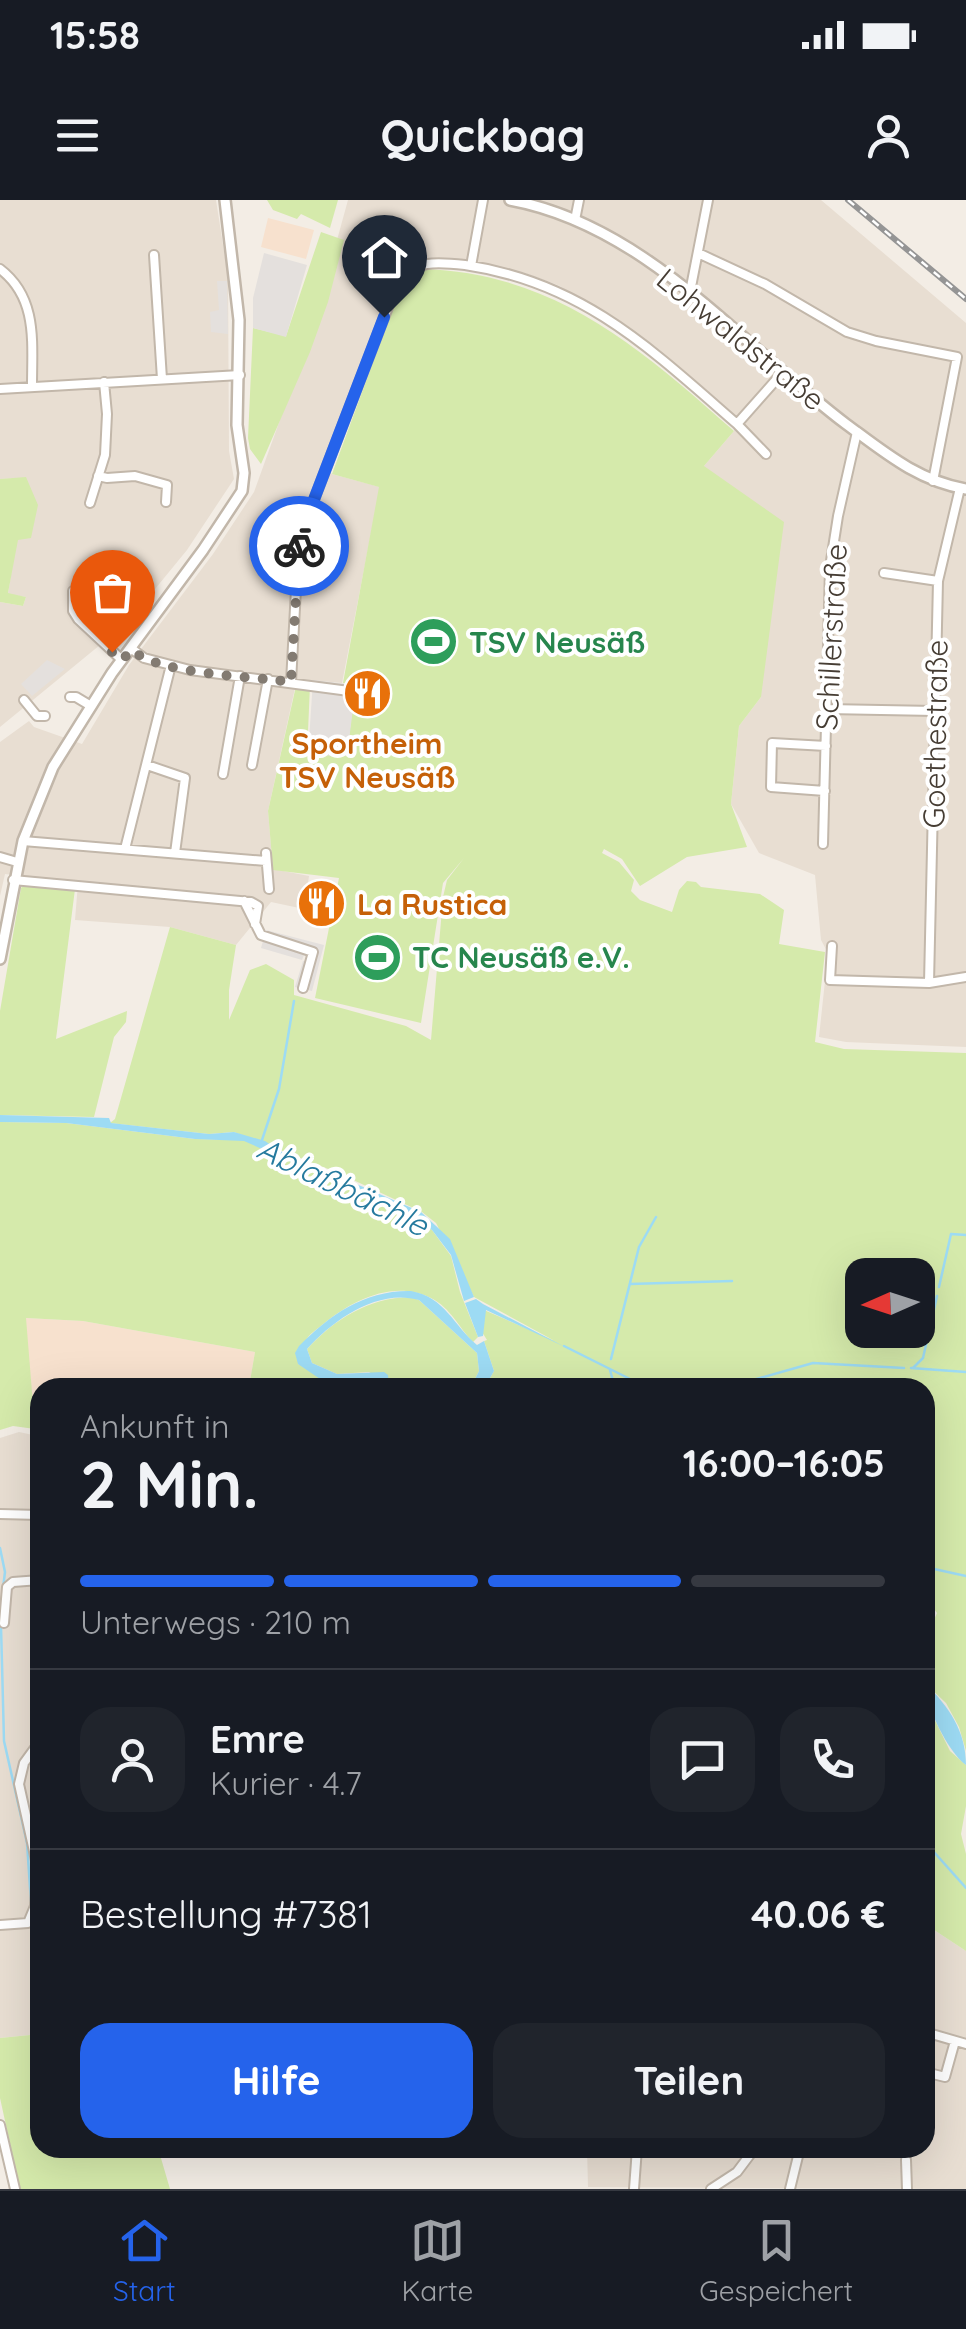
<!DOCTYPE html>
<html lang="de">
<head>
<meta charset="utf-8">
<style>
	body { margin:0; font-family:Quicksand,sans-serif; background:#20242c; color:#f1f3f6; height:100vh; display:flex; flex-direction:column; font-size:38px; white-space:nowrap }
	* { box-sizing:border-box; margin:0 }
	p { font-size:32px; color:#9ea1a6 }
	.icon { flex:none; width:55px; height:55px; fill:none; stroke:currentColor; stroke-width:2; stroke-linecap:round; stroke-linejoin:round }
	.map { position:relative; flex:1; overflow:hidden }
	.panel { position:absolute; left:30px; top:1178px; width:905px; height:780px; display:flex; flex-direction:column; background:#171b24; border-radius:30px; box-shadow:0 10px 40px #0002 }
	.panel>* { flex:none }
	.needle { width:65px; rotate:267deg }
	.controls { position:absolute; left:845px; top:1058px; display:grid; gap:20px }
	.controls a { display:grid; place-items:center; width:90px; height:90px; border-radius:20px; background:#171b24; box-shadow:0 10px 40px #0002; font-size:50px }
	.pin { position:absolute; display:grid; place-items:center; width:85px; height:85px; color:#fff; margin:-102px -42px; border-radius:50% 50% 50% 0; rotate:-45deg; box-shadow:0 0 10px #0007 }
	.pin .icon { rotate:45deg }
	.courier { position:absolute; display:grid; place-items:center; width:100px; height:100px; margin:-50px; border:8px solid #2563eb; border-radius:50%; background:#fff; color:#222; box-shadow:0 2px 12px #0007 }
	.headline em { font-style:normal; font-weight:700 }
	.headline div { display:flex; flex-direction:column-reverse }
	.headline { display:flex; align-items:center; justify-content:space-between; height:170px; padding:0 50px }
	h1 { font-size:65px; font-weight:700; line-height:75px }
	.bar { display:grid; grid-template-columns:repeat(4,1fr); gap:15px 10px; align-content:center; height:120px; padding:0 50px }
	.bar i { height:12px; border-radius:8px; background:#363941 }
	.bar .selected { background:#2563eb }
	.bar p { grid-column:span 4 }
	.line { display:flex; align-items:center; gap:25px; padding:0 50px; border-top:2px solid #363941 }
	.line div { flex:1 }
	.round { display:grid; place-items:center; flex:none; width:105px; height:105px; border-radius:30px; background:#20242c }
	.cta { display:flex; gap:20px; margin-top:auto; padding:20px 50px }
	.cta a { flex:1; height:115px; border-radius:30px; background:#2563eb; color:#fff; font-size:40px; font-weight:700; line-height:115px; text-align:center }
	.cta a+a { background:#20242c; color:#f1f3f6 }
	.status { display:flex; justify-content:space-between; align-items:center; height:70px; padding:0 50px; background:#171b24; direction:ltr }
	.status svg { height:28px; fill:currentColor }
	header { display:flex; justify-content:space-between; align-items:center; height:130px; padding:0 50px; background:#171b24; font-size:45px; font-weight:700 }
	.dock { display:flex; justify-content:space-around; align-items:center; height:140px; border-top:2px solid #363941; background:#171b24; font-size:28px; color:#9ea1a6 }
	.dock a { display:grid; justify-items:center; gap:5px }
	.dock .selected { color:#2563eb }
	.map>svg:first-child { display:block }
	.residential { fill:#e8ded2 }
	.commercial { fill:#f7e1ce }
	.green { fill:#d5eaab; fill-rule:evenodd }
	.parking { fill:#e4e0dd }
	.water { fill:#9ddbf4 }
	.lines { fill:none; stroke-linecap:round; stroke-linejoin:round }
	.stream { stroke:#9ddbf4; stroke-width:2.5 }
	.minor-casing { stroke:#c2b7aa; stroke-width:12 }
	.tertiary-casing { stroke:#c2b7aa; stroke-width:14 }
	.minor { stroke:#fff; stroke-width:8 }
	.tertiary { stroke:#fff; stroke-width:9 }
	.rail-casing { stroke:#959595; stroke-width:6 }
	.rail { stroke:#fff; stroke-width:2.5; stroke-dasharray:8; stroke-linecap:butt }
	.done { stroke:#837b72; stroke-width:10; stroke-dasharray:0 18 }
	.route { stroke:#2563eb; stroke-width:12 }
	.labels { text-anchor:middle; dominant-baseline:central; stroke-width:8; stroke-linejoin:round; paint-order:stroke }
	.street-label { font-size:30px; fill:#463d34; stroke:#fff }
	.leisure-label { font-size:30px; font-weight:bold; fill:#27864d; stroke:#fff; text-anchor:start }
	.food-label { font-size:30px; font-weight:bold; fill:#c56008; stroke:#fff }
	.water-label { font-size:32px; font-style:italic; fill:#257a9e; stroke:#fff }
</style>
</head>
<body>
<div class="status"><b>15:58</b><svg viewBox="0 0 49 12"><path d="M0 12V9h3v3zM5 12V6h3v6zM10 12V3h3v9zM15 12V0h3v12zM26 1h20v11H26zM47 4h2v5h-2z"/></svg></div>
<header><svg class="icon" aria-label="menu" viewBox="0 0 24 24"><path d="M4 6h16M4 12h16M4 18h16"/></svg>Quickbag<svg class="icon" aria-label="person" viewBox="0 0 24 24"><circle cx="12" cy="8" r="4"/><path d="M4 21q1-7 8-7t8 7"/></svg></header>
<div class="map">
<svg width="966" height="1989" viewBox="0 0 966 1989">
	<rect width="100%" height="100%" fill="#f3ede5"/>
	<path class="residential" d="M0,0H216L228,77L229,251L234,279L187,350L128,422L0,527V402L23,406L26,397L8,394L26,278L0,279Z
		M348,0H821L966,123V847L846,842L819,837L828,753L821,740L815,675L759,653L731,604L739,526L761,497L704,266L734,231L735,218L662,154L560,86L525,73L466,60L417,57L397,76L324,268L332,274L380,287L342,483L297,479L268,611L273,669L309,676L304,709L271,702L236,745L170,727L75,720L78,683L5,674L0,696V542L29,521L34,527L82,544L129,465L213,354L254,292L312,131Z
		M19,1232L33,1235L40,1241V1834L0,1838V1238Z
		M925,1724L966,1751V1989L588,1987L587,1948H925Z"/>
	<path class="commercial" d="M268,18L314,30L306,59L261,47Z
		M25,1118L83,1121L255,1152L249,1187L40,1188V1233L35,1229Z"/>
	<path class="green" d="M267,0H338L330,28L301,14L297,19L273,10Z
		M321,32L344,40L328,102L310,152L261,264L250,249L248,238L253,128L286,136Z
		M423,69C555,73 640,148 734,231L704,266L784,322L761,497L739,526L731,604L747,647L687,657L640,686L622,659L604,649L602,653L619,662L634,680L631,691L640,700L672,712L679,690L687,681L696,682L701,687L760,694L784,710L779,744L825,752L815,842L844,849L966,853V1551L959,1527L946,1503L925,1483V1431L930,1429L937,1413L925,1397V1188L485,1187L494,1171L484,1141L487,1140L482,1132L484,1110L553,1140L474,1097L436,1023L422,1012L336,972L234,932L209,934L110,923L115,919L170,727L236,745L229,790V820L250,770L266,764L294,780V795L406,826L431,840L443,697L447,680L464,658L443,683L421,823L315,798L339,678L273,670L268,611L296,486L310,485L307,555H347L355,485L343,483L379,287L332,274L401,86L406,78ZM862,1075H918V1130H862Z
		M26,277L38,305L31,338L18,340L8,393L26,397L23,406L0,402V279Z
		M25,684L75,689L56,839L127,811L126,822L114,837L94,917L0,915V811L21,688Z
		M0,922L66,923L195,939L244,940L324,975L401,1011L432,1030L451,1056L460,1092L478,1137L473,1142C459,1128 451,1108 431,1098C393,1079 351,1101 322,1125C316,1130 308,1135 305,1142C301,1148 300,1157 298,1164L379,1187L253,1188L250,1181L255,1152L83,1121L26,1118L35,1229L13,1226L0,1230Z
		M410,1097L419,1100L477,1153L479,1171L471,1187H389L390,1184L369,1172L337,1174L312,1163L307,1149C335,1119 368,1098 410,1097Z
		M925,1500L950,1551L966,1565V1606L961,1634L966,1654V1751L925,1724Z
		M40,1834V1948H158L170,1989H20L0,1898V1838Z"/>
	<path class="parking" d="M264,53L307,65L286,137L253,128V98Z
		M217,81H227L228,134L211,132L210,112L219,110Z
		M47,460L65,469L32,496L21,484Z
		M313,480L356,485L347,556L308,555Z
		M266,730L324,745L312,791L295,787L303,761H308L307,757L304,755L302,760L261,748Z"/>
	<path class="water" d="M0,915L109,918L111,923L209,934L234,932L265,941L280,951L421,1012L450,1039L474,1097L464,1101L451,1055L432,1030L401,1011L244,941L195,939L66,923L0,922Z
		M411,1091C445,1097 454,1126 477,1145L484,1141L494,1171L485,1187H471L479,1171L477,1153L419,1100C378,1088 333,1120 307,1149L312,1163L337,1174L384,1172L388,1175L389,1187L367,1182L323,1181L298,1164L295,1153L299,1146C331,1114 365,1090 411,1091Z
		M476,1099L483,1104L565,1147L486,1110L483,1136L478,1137L465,1103Z
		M925,1483C949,1507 966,1531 966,1565C948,1552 925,1505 925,1483Z"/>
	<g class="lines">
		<path class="stream" d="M262,940L279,889L294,801
			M630,1084L732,1081
			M939,1087L951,1034L966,1035
			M564,1146L648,1188
			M611,1159L639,1047L656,1017
			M911,1168L966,1172
			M913,1168L923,1158L937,1096
			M610,1170L615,1188
			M725,1188L813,1163L904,1168
			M0,1348L5,1372L3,1388
			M925,1367L966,1376
			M1,1426L4,1541L27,1643L31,1702
			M925,1642L966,1688"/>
		<defs>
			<path id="minor" d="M575,20L579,0
				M698,53L765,84L847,132L876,141L957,157L933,281
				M154,55L162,179
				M471,66L483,0
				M0,69C38,98 32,142 32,186
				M690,92L708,0
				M0,189L240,175
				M737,224L766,254
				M98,276L107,278L135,276L167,285L166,302
				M90,303L105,255L107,214L104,182
				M884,373L938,381
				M73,391V411L78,419L122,460
				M132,449L144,458L190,470L349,491
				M291,482L298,352L305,323L397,84C412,59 439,62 465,65C582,82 651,149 737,224L783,172
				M70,497H76L91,506
				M24,500L37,516H45
				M827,509L935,511
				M147,565L185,578L175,653
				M252,565L268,479
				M223,574L240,476
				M825,591L771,587L772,543L826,546
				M23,641L266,661
				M823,644L830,367L838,316L857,232
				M125,649L171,465
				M266,653L269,689
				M0,657L17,662
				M13,680L251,702L258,706L255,724
				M244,701L261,735L313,752L303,788
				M832,746L830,780L929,783L966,777
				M929,783L938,381L960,288
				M0,1314L40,1315
				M4,1423L7,1387L13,1382L40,1380
				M0,1725L28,1723L35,1706L37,1665L19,1584L24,1563L40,1541
				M925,1832L966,1844
				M925,1872L945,1877L955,1841
				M0,1925L15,1989
				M906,1960L907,1989
				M634,1989L637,1948
				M711,1989L737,1972L755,1948
				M790,1989L800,1948"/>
			<path id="tertiary" d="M510,0C646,25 740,144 846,224C884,252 918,281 966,289
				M0,759L23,641L53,567L112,473L203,350L242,291L244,273L237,225L239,120L225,0"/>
		</defs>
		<use href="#minor" class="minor-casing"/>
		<use href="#tertiary" class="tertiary-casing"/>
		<use href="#minor" class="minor"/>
		<use href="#tertiary" class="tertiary"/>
		<defs>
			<path id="rail" d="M848,0L966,99"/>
		</defs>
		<use href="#rail" class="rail-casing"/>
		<use href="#rail" class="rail"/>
	</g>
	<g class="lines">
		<path class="done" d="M112,452L122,460L132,450C160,475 251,476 291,482L299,346"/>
		<path class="route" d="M299,346L305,323L384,117"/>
	</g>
	<defs>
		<symbol id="stadium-disc" viewBox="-11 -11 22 22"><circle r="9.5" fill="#2e9e5b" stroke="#fff"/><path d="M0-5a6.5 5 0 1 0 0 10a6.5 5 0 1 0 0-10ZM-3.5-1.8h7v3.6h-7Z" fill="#fff"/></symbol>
		<symbol id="restaurant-disc" viewBox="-11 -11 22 22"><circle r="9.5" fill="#e8710a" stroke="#fff"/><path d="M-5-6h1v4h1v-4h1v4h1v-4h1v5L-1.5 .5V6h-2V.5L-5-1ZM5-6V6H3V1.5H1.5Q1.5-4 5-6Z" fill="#fff"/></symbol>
	</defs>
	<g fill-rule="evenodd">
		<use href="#stadium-disc" x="406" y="414" width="55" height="55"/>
		<use href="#restaurant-disc" x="340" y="466" width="55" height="55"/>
		<use href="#restaurant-disc" x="294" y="676" width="55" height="55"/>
		<use href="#stadium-disc" x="350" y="730" width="55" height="55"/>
	</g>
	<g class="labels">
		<g class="street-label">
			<text transform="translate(741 139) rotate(39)">Lohwaldstraße</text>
			<text transform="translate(831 437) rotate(-87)">Schillerstraße</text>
			<text transform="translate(935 534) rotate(-89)">Goethestraße</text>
		</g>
		<g class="leisure-label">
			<text x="469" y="442">TSV Neusäß</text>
			<text x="412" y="757">TC Neusäß e.V.</text>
		</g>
		<g class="food-label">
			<text x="367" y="543">Sportheim<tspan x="367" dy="34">TSV Neusäß</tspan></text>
			<text x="357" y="704" text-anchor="start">La Rustica</text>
		</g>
		<g class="water-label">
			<text transform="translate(343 986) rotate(26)">Ablaßbächle</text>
		</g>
	</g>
</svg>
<div class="controls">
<a><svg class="needle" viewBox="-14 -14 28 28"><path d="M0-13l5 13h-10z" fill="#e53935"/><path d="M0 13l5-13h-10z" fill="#9ea1a6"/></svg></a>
</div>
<div class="pin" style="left:112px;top:452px;background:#ea580c"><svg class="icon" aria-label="bag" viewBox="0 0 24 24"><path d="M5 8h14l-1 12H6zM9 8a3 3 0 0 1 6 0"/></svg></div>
<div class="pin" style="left:384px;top:117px;background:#1f2937"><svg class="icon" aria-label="home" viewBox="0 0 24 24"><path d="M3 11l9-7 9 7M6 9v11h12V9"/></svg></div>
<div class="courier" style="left:299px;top:346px"><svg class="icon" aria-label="bike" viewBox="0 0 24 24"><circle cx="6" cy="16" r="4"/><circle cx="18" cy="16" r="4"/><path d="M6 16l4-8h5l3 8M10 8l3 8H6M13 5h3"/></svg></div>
<section class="panel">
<div class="headline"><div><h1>2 Min.</h1><p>Ankunft in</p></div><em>16:00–16:05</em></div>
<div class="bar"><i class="selected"></i><i class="selected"></i><i class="selected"></i><i></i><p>Unterwegs · 210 m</p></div>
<div class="line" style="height:180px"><a class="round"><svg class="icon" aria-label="person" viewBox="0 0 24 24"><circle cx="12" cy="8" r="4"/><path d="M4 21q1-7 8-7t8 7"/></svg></a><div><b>Emre</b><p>Kurier · 4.7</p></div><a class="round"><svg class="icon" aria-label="chat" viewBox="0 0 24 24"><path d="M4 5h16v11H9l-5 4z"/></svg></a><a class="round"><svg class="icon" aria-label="phone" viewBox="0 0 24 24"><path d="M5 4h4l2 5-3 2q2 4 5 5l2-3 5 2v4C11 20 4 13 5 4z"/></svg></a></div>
<div class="line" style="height:130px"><div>Bestellung #7381</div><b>40.06 €</b></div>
<div class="cta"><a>Hilfe</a><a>Teilen</a></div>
</section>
</div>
<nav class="dock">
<a class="selected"><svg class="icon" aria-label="home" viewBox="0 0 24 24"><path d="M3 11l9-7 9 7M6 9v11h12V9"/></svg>Start</a>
<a><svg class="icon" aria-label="map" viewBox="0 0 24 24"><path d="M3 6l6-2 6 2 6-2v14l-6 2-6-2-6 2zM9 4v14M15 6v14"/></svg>Karte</a>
<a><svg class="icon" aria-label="saved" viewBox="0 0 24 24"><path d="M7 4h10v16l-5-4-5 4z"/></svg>Gespeichert</a>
</nav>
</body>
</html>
